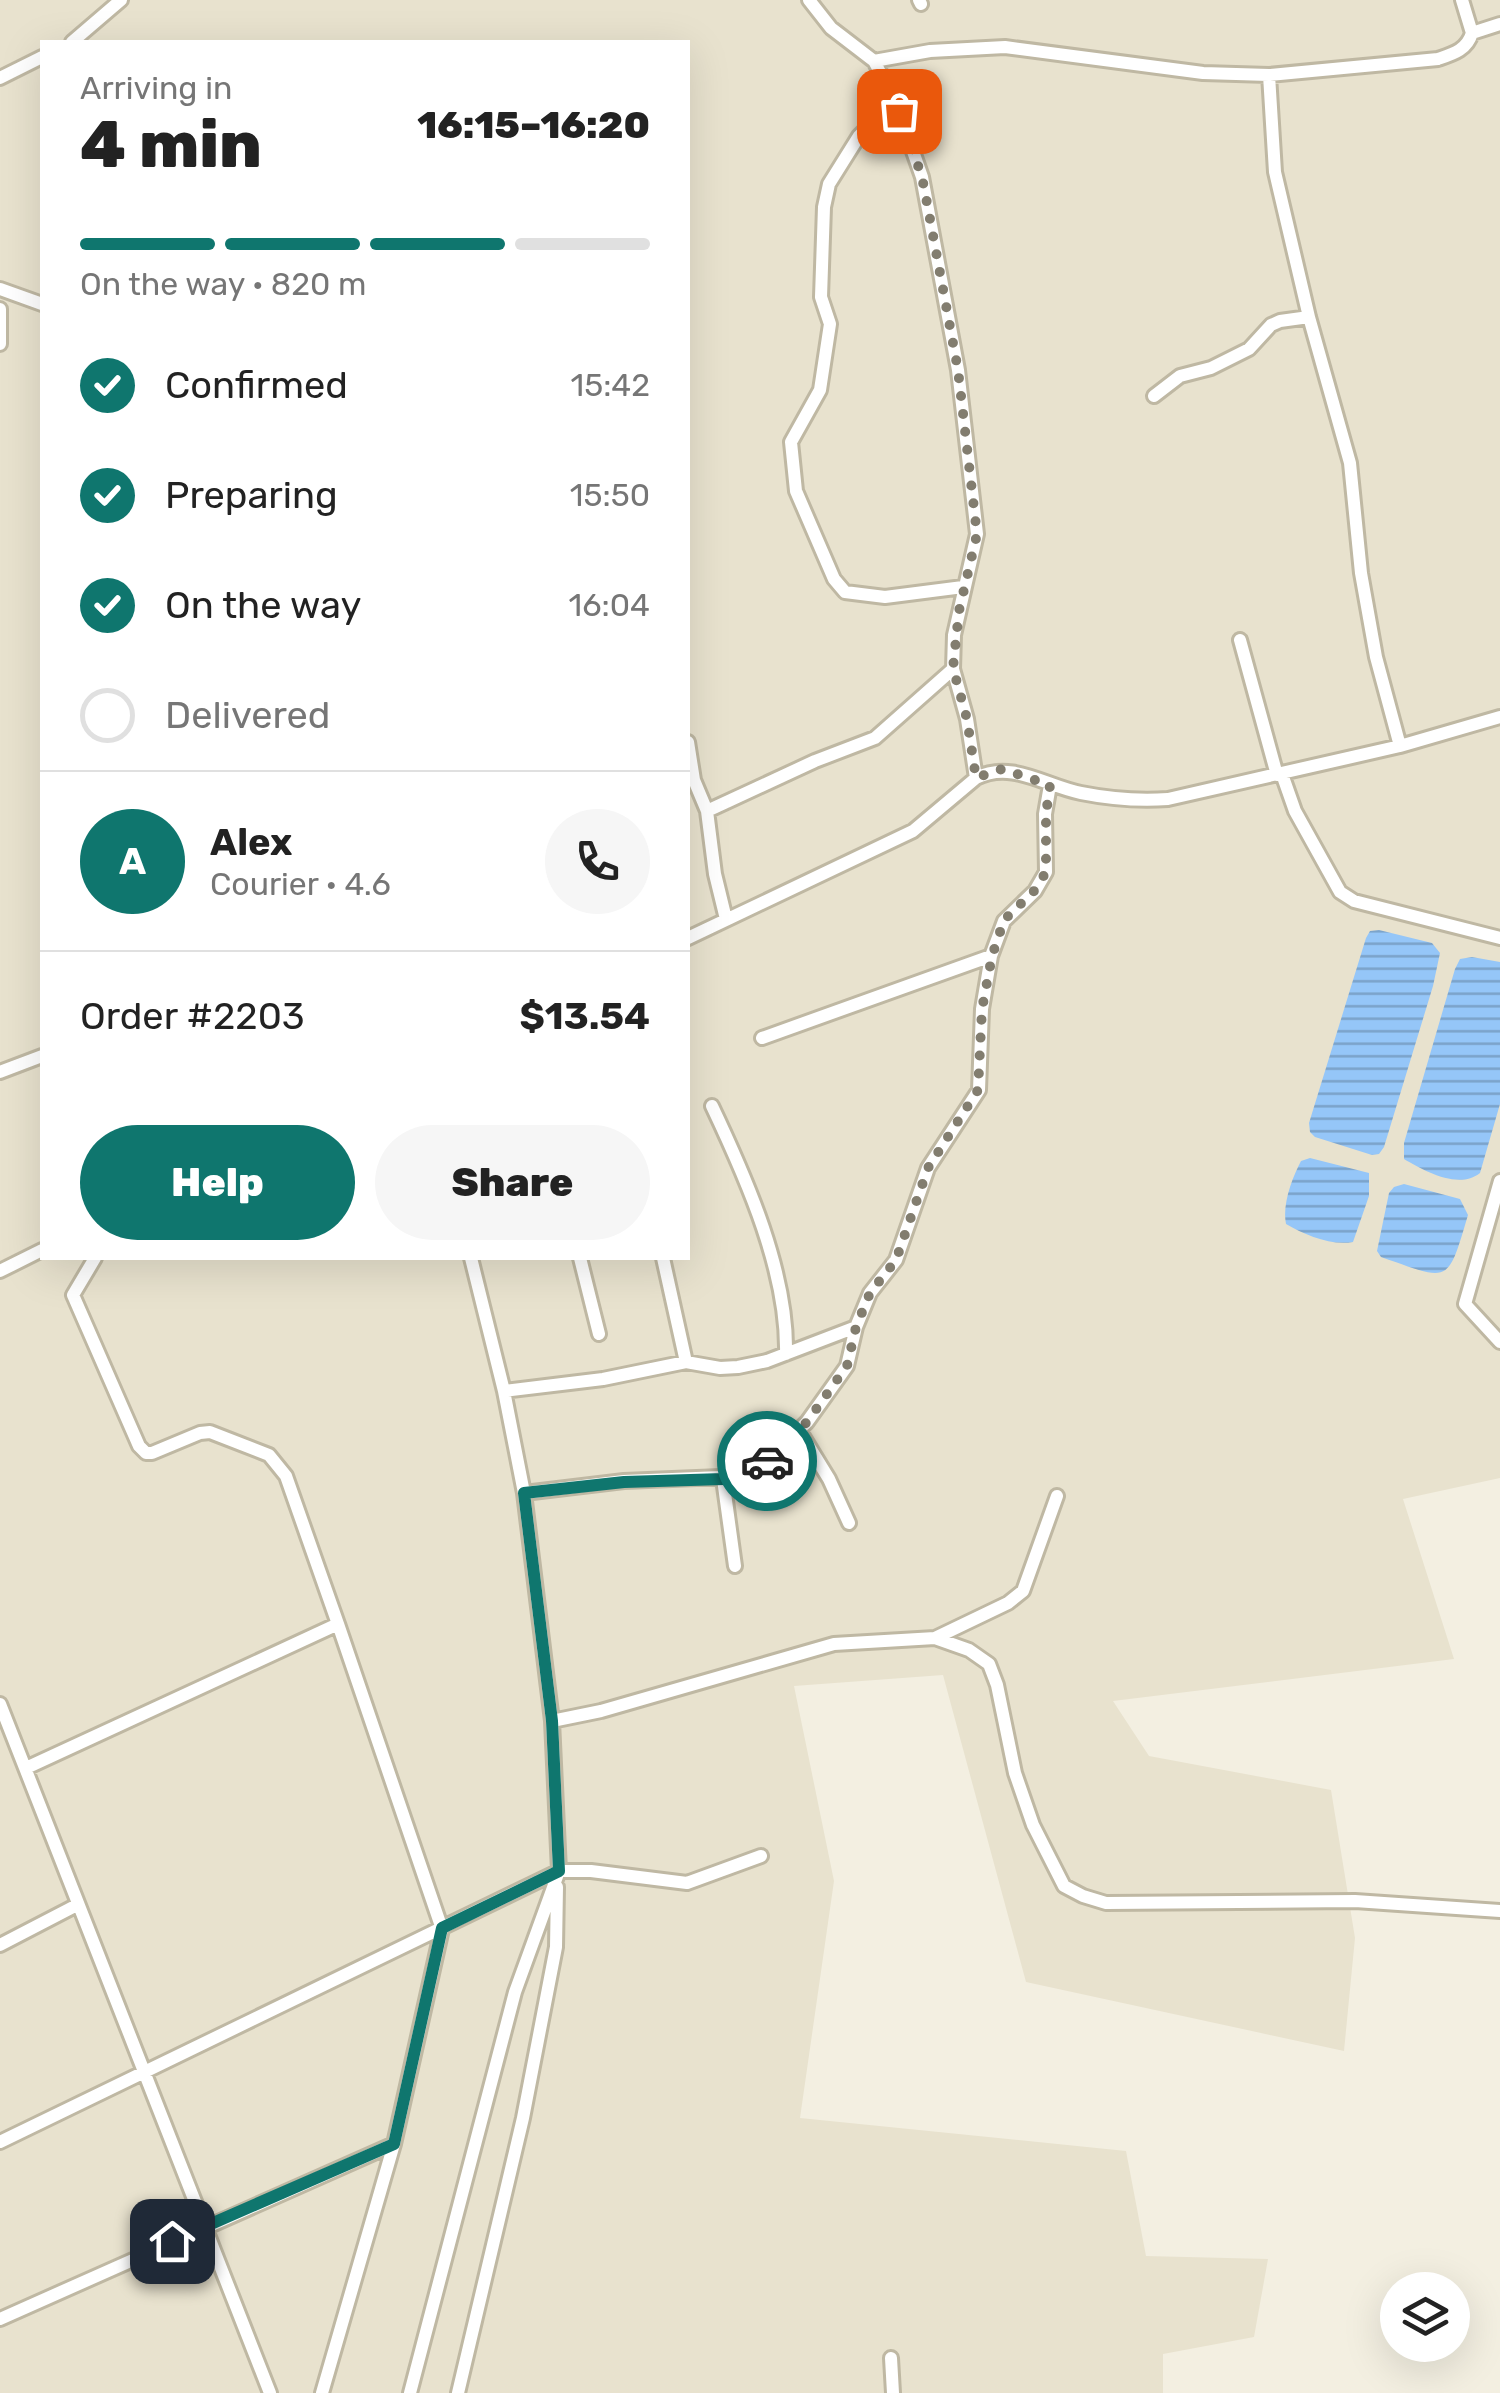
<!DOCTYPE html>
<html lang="en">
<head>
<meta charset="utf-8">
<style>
	body { margin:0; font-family:Rubik,sans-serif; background:#f6f6f6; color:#222; height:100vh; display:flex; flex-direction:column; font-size:38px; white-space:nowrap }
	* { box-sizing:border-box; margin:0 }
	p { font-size:32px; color:#767676 }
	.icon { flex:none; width:55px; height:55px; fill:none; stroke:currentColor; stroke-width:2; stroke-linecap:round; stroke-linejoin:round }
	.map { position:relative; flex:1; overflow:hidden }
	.drawer { position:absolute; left:40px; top:40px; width:650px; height:1220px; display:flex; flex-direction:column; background:#fff; border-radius:0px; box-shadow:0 10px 40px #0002 }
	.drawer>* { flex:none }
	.controls { position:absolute; left:1380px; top:2272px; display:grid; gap:20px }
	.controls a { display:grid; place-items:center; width:90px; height:90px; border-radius:50%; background:#fff; box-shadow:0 10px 40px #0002; font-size:50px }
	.pin { position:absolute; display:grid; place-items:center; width:85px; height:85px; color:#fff; margin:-42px; border-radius:20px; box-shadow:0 5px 15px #0006 }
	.courier { position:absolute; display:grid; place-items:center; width:100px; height:100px; margin:-50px; border:8px solid #0f766e; border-radius:50%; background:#fff; color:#222; box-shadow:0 2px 12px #0007 }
	.summary em { font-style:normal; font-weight:800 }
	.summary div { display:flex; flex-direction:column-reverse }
	.summary { display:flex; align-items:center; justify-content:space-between; height:170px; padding:0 40px }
	h1 { font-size:65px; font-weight:800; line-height:75px }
	.bar { display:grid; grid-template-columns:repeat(4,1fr); gap:15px 10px; align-content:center; height:120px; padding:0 40px }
	.bar i { height:12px; border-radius:8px; background:#e0e0e0 }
	.bar .on { background:#0f766e }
	.bar p { grid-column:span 4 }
	.line { display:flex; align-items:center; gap:25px; padding:0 40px; border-top:2px solid #e0e0e0 }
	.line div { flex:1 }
	.round { display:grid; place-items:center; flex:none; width:105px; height:105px; border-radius:52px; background:#f6f6f6 }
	ol { padding:0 40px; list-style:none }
	li { display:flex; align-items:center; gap:30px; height:110px }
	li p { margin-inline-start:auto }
	li .icon { padding:10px; border-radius:50%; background:#0f766e; color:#fff; stroke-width:4 }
	li:last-child { color:#767676 }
	li i { width:55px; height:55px; border:5px solid #e0e0e0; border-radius:50% }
	.button { display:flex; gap:20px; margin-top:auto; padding:20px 40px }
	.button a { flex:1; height:115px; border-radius:60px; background:#0f766e; color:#fff; font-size:40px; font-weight:800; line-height:115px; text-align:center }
	.button a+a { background:#f6f6f6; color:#222 }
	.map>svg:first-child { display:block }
	.residential { fill:#e8e2ce; fill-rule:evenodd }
	.water { fill:url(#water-rules) }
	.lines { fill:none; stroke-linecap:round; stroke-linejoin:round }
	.minor-casing { stroke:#bfb8a3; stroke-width:18 }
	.minor { stroke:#fff; stroke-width:12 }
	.done { stroke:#827d6f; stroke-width:10; stroke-dasharray:0 18 }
	.route { stroke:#0f766e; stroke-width:12 }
</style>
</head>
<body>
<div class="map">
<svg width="1500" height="2393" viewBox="0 0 1500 2393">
	<defs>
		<pattern id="water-rules" width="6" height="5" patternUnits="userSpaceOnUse" patternTransform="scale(2.5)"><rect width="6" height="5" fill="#95c6f8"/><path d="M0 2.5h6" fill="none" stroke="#7ba2c9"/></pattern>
	</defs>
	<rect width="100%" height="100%" fill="#f3efe1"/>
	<path class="residential" d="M0,0H1500V1478L1403,1499L1454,1659L1113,1701L1149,1756L1331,1790L1355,1938L1344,2051L1026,1982L943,1675L794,1686L834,1881L800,2118L1126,2151L1146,2256L1268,2259L1254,2337L1163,2354V2393H0ZM42,42H688V1258H42Z"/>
	<path class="water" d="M1379,930L1432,943L1440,953L1433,986L1384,1147L1379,1154L1372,1155L1315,1137L1310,1132L1309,1123L1366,938L1370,931Z
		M1472,957L1500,962V1104L1480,1173C1459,1190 1424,1171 1404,1159V1143L1455,969L1460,959Z
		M1310,1158L1369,1173V1196L1353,1242C1331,1246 1305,1235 1286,1224C1282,1205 1292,1178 1301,1161Z
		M1404,1184L1460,1199L1468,1215C1447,1286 1450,1281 1381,1257L1377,1251L1389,1193L1394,1187Z"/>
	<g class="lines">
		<defs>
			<path id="minor" d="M919,0L921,4
				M1462,0L1472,33
				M72,42L121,0
				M874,61L930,51L1005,47L1203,73L1269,75L1438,59C1453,54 1467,50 1472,33L1500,24
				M1269,75L1275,172L1309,317L1350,463L1361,573L1376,657L1400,746
				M0,78L42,57
				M895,100L859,136L829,184L824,207L821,297L830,324L820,390L791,442L796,491L834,579L845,592L885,597L963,587
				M0,289L42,304
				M0,309V344
				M1154,396L1180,376L1211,368L1249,349L1271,325L1280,321L1309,317
				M1240,640L1277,775
				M688,742L694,780L707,811
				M1282,774L1295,811L1340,892L1354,901L1500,938
				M976,778C1012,760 1045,786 1081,793C1111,799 1138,801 1168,799L1400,746L1500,717
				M726,919L715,874L707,811L815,761L875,738L953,669
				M688,938L913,831L976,778L967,719L953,669L954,635L977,534L958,370L922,177L895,100L874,61L831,28L809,0
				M762,1038L991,956
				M0,1072L42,1056
				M712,1106C747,1180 788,1273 786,1354
				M1500,1181L1465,1304L1500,1342
				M95,1258L73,1295L139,1446L146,1453H152L200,1433L210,1432L269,1455L286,1476L338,1624
				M580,1258L599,1334
				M663,1258L686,1362
				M0,1271L42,1250
				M504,1391L603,1379L686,1362L720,1368L738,1367L767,1361L856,1327
				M799,1430L829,1479L849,1523
				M723,1479L735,1566
				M524,1493L624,1481L745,1476L760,1468L807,1422L847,1366L856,1327L870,1293L896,1260L928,1168L979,1090L982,1009L991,956L1004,921L1035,891L1046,872L1045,814L1050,785
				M935,1638L1008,1603L1023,1591L1057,1496
				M0,1704L270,2393
				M552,1721L601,1711L834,1644L935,1638L969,1650L989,1664L997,1685L1015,1773L1033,1825L1064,1886L1083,1896L1106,1903L1355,1901L1500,1911
				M26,1768L338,1624L442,1929L394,2144L322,2393
				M0,1945L77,1905
				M0,2142L559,1871H591L687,1883L761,1856
				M0,2319L394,2144
				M891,2358L893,2393
				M410,2393L515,1992L559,1871L552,1721L524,1493L504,1391L471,1258
				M458,2393L523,2118L556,1947L557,1887"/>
		</defs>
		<use href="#minor" class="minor-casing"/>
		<use href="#minor" class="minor"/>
	</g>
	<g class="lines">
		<path class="done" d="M767,1461L807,1422L847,1366L856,1327L870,1293L896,1260L928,1168L978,1090L982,1009L992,956L1004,920L1035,890L1046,872V814L1050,785L1002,769L976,778L967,719L953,668L959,611L977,534L958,370L927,203L922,177L899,111"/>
		<path class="route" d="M172,2241L394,2144L442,1928L559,1871L552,1721L524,1493L624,1482L724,1479L744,1476L767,1461"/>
	</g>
</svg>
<div class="controls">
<a><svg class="icon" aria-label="layers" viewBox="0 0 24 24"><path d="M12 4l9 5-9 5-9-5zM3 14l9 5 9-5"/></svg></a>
</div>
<div class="pin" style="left:899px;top:111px;background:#ea580c"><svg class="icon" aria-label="bag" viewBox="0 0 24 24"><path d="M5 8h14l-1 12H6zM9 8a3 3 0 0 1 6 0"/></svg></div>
<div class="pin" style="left:172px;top:2241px;background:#1f2937"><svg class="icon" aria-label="home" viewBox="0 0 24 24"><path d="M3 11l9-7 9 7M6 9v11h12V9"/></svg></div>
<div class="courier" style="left:767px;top:1461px"><svg class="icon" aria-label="car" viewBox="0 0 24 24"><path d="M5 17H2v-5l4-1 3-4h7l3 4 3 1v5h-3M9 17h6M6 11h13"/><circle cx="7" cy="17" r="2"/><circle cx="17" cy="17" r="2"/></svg></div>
<section class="drawer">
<div class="summary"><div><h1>4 min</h1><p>Arriving in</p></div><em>16:15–16:20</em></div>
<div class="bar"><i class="on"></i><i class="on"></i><i class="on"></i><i></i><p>On the way · 820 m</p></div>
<ol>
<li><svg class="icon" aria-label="check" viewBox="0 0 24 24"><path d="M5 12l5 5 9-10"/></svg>Confirmed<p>15:42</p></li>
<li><svg class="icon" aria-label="check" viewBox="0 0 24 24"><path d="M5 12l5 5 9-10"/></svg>Preparing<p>15:50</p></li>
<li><svg class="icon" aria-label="check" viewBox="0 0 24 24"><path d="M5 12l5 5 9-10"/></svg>On the way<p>16:04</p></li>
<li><i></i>Delivered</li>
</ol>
<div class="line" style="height:180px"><b class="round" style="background:#0f766e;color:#fff">A</b><div><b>Alex</b><p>Courier · 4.6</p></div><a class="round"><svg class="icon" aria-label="phone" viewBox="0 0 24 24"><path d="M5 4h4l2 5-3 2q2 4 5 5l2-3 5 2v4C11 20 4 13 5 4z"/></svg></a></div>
<div class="line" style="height:130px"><div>Order #2203</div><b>$13.54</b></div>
<div class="button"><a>Help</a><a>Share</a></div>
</section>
</div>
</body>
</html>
